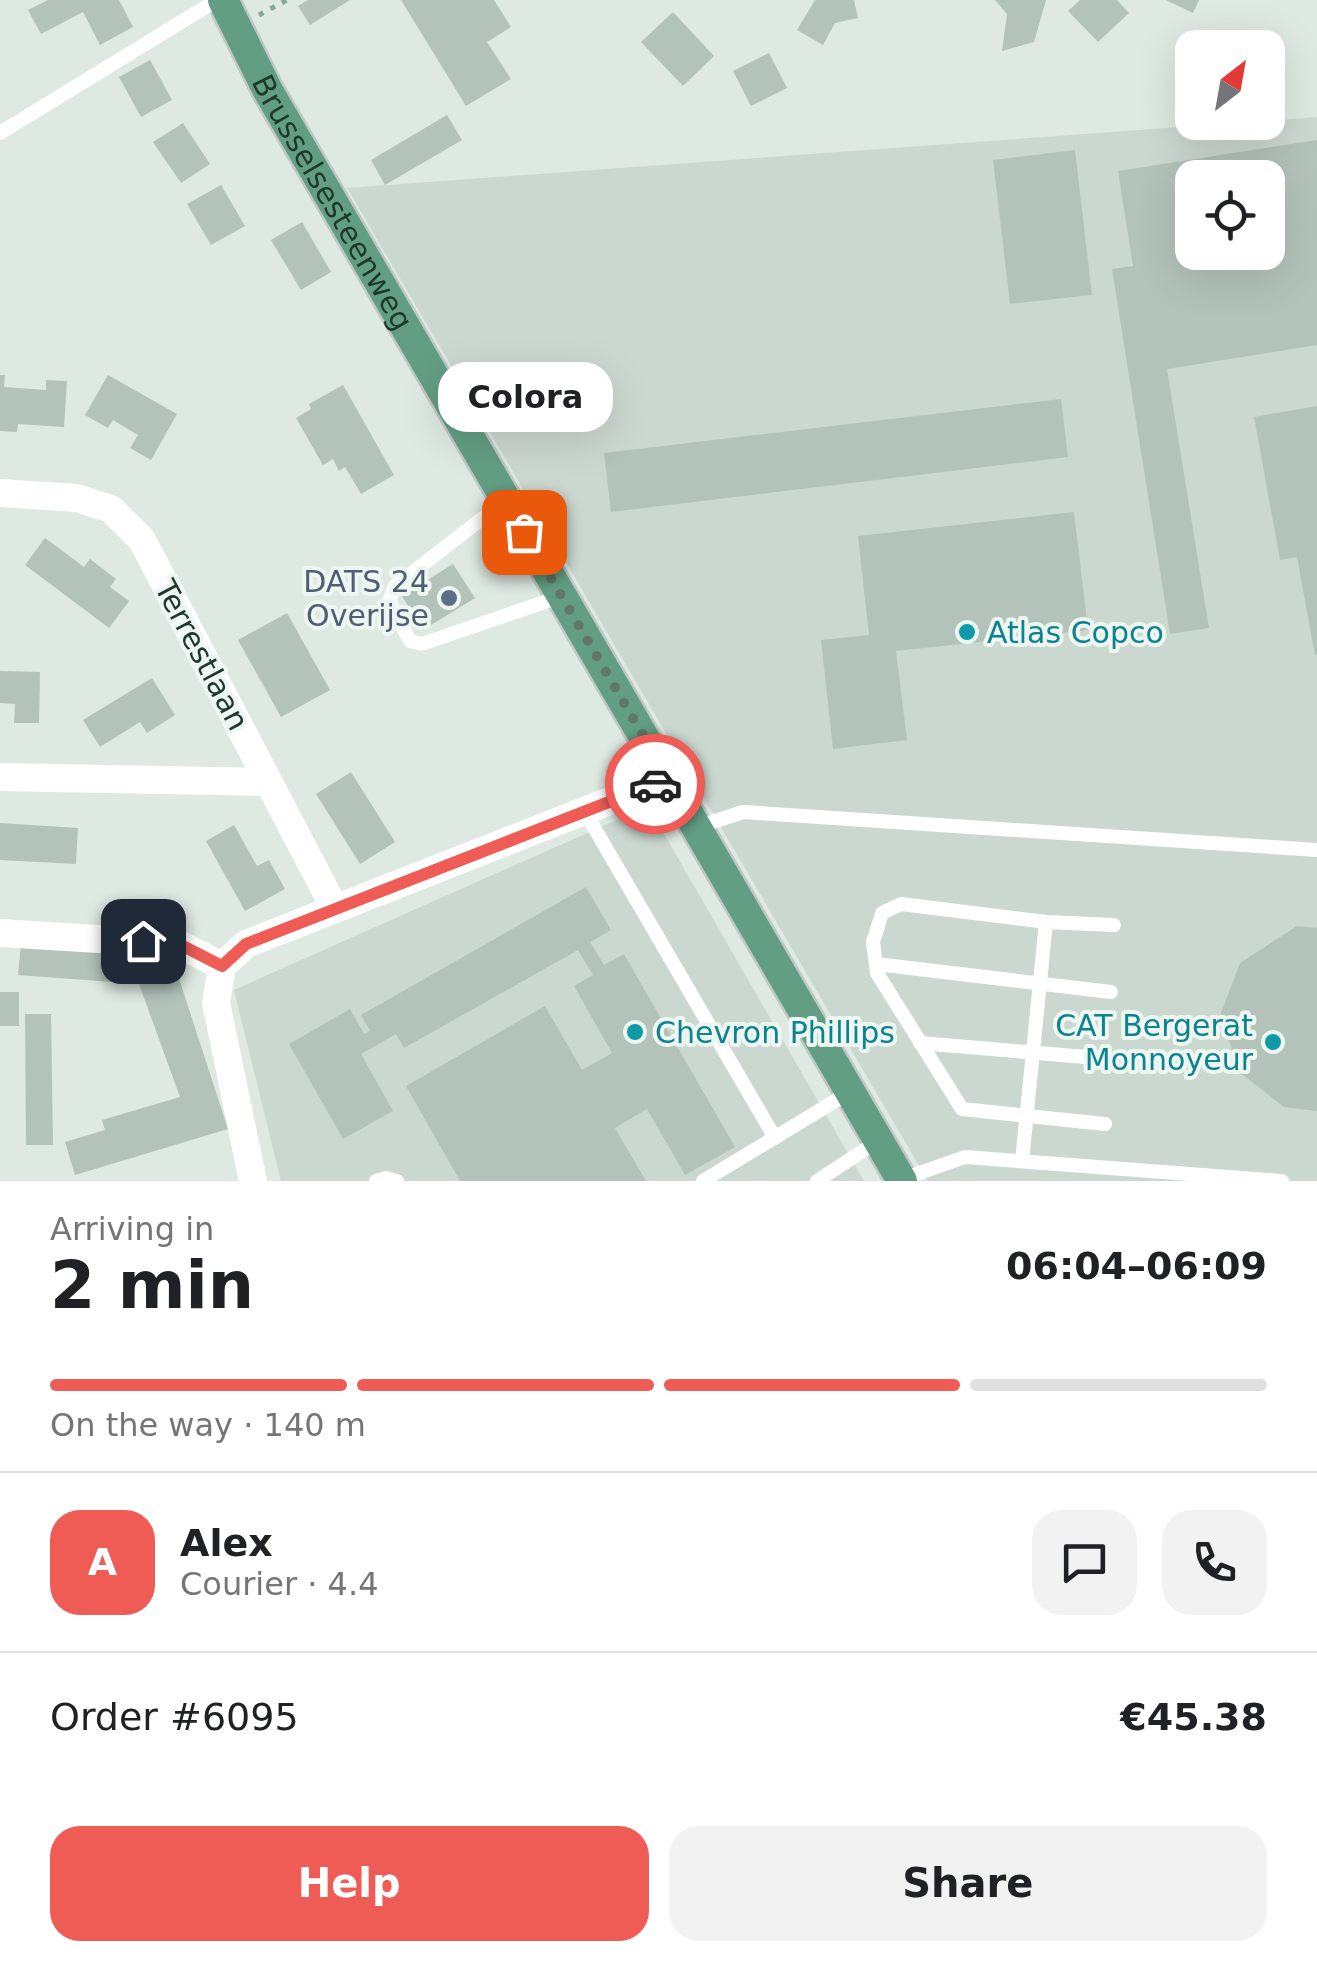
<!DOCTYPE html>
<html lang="en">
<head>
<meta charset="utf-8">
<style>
	body { margin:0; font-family:"DejaVu Sans",sans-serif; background:#f2f2f2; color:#202124; height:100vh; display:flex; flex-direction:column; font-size:38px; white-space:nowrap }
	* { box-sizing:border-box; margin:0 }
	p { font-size:32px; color:#757577 }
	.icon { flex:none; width:55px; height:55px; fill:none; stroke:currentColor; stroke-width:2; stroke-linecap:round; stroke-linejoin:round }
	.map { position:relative; height:1181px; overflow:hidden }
	.side { display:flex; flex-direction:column; background:#fff; flex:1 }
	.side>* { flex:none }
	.needle { width:65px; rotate:31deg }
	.fabs { position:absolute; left:1175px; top:30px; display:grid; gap:20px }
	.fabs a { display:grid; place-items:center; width:110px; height:110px; border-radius:20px; background:#fff; box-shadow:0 10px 40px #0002; font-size:50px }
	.pin { position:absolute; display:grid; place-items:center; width:85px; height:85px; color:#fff; margin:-42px; border-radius:20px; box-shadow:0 5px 15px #0006 }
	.courier { position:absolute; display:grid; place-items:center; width:100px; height:100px; margin:-50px; border:8px solid #ef5c55; border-radius:50%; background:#fff; color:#222; box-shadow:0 2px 12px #0007 }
	.bubble { position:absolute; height:70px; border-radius:30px; background:#fff; box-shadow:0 10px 40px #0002; font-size:32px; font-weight:800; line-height:70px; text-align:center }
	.overview em { font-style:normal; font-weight:800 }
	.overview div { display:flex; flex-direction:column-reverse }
	.overview { display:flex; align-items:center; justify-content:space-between; height:170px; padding:0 50px }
	h1 { font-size:65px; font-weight:800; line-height:75px }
	.bar { display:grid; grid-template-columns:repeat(4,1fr); gap:15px 10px; align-content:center; height:120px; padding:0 50px }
	.bar i { height:12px; border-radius:8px; background:#e0e0e0 }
	.bar .current { background:#ef5c55 }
	.bar p { grid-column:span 4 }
	.line { display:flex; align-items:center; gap:25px; padding:0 50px; border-top:2px solid #e0e0e0 }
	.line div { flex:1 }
	.round { display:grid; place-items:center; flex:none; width:105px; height:105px; border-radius:30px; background:#f2f2f2 }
	.action { display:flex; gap:20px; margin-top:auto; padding:20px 50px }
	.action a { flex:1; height:115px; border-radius:30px; background:#ef5c55; color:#fff; font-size:40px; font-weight:800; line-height:115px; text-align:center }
	.action a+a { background:#f2f2f2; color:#202124 }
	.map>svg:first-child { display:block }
	.built { fill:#cbd8d0; fill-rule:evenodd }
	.building { fill:#b3c3ba; fill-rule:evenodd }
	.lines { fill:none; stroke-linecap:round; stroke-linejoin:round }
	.primary-casing { stroke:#c0c7c4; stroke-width:35 }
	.path { stroke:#7eac94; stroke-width:5; stroke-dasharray:5 8; stroke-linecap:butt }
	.service { stroke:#fff; stroke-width:14 }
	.minor { stroke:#fff; stroke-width:28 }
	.primary { stroke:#629e83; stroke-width:30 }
	.done { stroke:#62766b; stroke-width:10; stroke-dasharray:0 18 }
	.route { stroke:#ef5c55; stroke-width:12 }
	.service-dot { fill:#5c6f8a; stroke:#edf6f0; stroke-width:4 }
	.culture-dot { fill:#0f9aa8; stroke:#edf6f0; stroke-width:4 }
	.labels { text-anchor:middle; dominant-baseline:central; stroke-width:8; stroke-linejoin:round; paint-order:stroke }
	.street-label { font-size:30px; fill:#1f382c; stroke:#edf6f0 }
	.service-label { font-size:30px; fill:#4e5e75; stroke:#edf6f0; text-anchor:end }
	.culture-label { font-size:30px; fill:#0d838f; stroke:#edf6f0; text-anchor:start }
</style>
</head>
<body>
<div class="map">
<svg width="1317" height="1181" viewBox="0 0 1317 1181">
	<rect width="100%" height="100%" fill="#dde9e1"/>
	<path class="built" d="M1317,117V1181H928L347,188ZM1192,178H1268V252H1192Z
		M648,806L864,1181H281L234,990Z"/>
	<path class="building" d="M48,0H119L133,27L100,45L83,12L41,34L28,10Z
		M308,0H350L310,25L298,6Z
		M401,0H494L511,27L487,42L511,79L466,106Z
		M815,0H854L858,18L835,23L823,45L797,30Z
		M995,0H1046L1034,42L1002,51L1007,14Z
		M1080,0H1117L1129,13L1098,42L1068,11Z
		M1166,0H1199L1193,13Z
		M673,12L714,56L683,86L641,42Z
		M769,53L787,88L751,106L733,71Z
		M150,60L172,100L141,117L119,77Z
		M447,115L462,140L385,185L371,160Z
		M183,123L210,164L181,183L153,142Z
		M1317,140V345L1167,369L1209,628L1170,634L1112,269L1133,266L1118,171ZM1192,178H1268V252H1192Z
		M1075,150L1092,295L1010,304L993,160Z
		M221,185L245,226L211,245L187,204Z
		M302,222L331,272L301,290L271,240Z
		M0,375H5L4,387L46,390V380L67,381L64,427L18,424L17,432L0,431Z
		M108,375L177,414L151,460L130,448L138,435L113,420L108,428L85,415Z
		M343,385L394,475L361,494L345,467L339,471L333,459L323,465L296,418L311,409L309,404Z
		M1061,399L1068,457L611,512L604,453Z
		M1317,406V654L1315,655L1297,557L1280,560L1254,417Z
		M1074,512L1088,630L896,651L907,740L833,749L821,640L869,635L858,536Z
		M45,538L84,567L90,559L116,579L110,587L129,601L109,628L25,565Z
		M453,564L475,598L423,630L402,596Z
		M287,613L330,690L281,717L238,640Z
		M0,671L40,672L39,723H14L15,704L0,703Z
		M152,678L175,715L147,733L140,722L100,747L83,720Z
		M351,772L395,842L360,864L316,794Z
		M0,823L78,828L76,864L0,860Z
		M234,825L257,866L269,860L285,889L245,911L206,841Z
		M586,887L611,930L590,942L604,965L624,954L735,1147L685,1175L647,1109L615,1128L646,1181H460L406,1086L545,1006L582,1070L612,1053L574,986L593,975L578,950L404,1048L396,1034L361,1054L393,1111L343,1139L289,1044L350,1009L364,1034L370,1031L361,1015Z
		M1297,926L1317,928V1111L1284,1107L1238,1071L1221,1013L1240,963Z
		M21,944L171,954L228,1129L75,1175L65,1142L105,1130L102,1120L180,1097L139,984L18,975Z
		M0,992H19V1026H0Z
		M25,1014H51L53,1145H26Z"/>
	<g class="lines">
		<defs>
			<g id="primary">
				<path id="s1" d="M223,0L267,89L902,1181"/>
			</g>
		</defs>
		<use href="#primary" class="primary-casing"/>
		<path class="path" d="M259,15L287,0"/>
		<path class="service" d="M0,133L217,0
			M506,500L395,586L389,601L410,641L422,644L562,596
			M585,812L775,1138
			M697,827L743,812L1317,850
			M876,964L1111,992
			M920,1043L1109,1059
			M1105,1124L962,1109L877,973L873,942L882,913L901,904L1046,922L1114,925
			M1022,1161L1046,922
			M902,1179L965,1157L1282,1181
			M376,1181L386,1178L397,1181
			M703,1181L850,1092
			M817,1181L878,1141"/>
		<path class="minor" d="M0,493L77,498L111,509L142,540L335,909
			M0,777L269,782
			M0,933L179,944L222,966
			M222,966L246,944L668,778
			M222,966L216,1003L253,1181"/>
		<use href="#primary" class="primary"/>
	</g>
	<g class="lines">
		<path class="done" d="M524,532L668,778L655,784"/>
		<path class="route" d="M143,941L179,944L222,966L246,944L655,784"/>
	</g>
	<circle class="service-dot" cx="449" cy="598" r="10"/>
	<g class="culture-dot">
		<circle cx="967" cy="632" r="10"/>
		<circle cx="635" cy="1032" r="10"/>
		<circle cx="1273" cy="1042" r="10"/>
	</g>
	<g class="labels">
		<g class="street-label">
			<text stroke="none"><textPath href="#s1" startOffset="230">Brusselsesteenweg</textPath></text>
			<text transform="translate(202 655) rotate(62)">Terrestlaan</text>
		</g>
		<g class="service-label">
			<text x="429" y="581">DATS 24<tspan x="429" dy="34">Overijse</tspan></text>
		</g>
		<g class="culture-label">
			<text x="987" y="632">Atlas Copco</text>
			<text x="1253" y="1025" text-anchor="end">CAT Bergerat<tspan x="1253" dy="34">Monnoyeur</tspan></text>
			<text x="655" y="1032">Chevron Phillips</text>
		</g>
	</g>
</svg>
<div class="fabs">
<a><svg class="needle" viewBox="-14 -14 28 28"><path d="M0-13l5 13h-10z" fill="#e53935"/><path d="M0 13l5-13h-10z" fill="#757577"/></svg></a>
<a><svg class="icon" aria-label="locate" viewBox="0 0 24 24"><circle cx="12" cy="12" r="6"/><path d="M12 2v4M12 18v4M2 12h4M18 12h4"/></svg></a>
</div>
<div class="pin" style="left:524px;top:532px;background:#ea580c"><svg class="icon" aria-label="bag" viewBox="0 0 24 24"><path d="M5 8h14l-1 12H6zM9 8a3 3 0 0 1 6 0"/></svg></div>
<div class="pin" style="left:143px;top:941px;background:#1f2937"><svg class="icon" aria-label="home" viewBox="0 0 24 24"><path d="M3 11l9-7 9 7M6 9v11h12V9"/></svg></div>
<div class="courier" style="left:655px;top:784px"><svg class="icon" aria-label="car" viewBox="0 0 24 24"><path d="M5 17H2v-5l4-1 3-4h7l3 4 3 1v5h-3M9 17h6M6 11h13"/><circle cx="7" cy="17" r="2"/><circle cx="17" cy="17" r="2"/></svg></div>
<div class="bubble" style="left:438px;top:362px;width:175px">Colora</div>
</div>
<section class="side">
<div class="overview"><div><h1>2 min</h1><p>Arriving in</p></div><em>06:04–06:09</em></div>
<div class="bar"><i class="current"></i><i class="current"></i><i class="current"></i><i></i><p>On the way · 140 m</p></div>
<div class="line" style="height:180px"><b class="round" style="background:#ef5c55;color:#fff">A</b><div><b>Alex</b><p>Courier · 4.4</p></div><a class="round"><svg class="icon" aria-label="chat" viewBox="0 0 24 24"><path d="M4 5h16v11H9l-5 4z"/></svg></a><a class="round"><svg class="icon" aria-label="phone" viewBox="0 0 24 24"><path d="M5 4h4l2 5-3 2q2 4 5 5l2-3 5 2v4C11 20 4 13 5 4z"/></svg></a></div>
<div class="line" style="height:130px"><div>Order #6095</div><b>€45.38</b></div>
<div class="action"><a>Help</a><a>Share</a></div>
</section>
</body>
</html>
